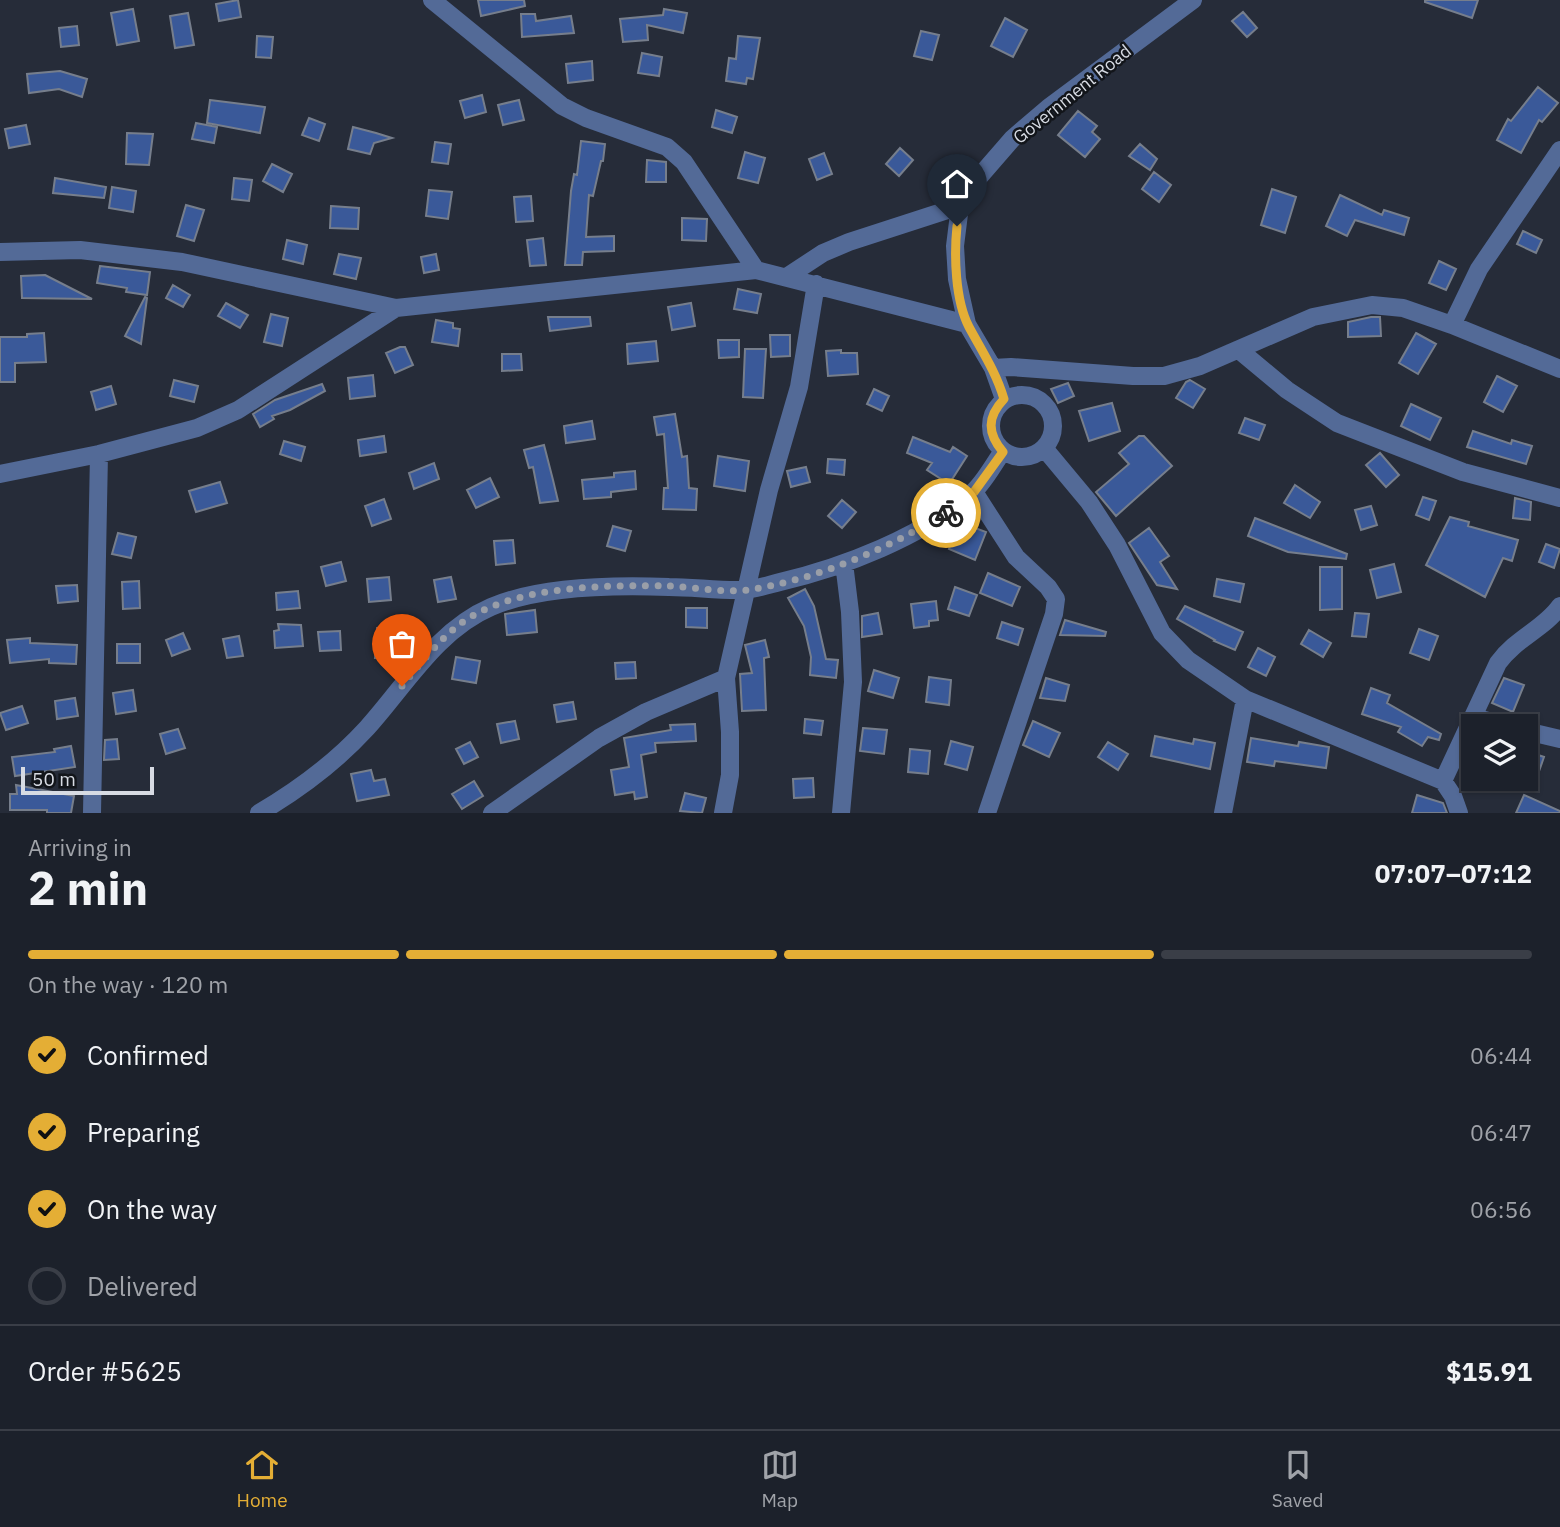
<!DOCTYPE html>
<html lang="en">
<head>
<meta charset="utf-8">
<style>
	body { margin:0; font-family:"IBM Plex Sans",sans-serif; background:#252933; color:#f1f3f6; height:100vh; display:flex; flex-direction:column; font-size:26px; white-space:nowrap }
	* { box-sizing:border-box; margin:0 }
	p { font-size:23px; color:#a0a3a9 }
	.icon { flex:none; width:38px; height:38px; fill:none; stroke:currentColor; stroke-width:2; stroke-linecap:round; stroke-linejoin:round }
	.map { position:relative; height:813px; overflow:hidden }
	.panel { display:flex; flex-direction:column; background:#1c212b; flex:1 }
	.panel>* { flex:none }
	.tools { position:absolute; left:1461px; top:714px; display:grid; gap:14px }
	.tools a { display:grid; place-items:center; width:77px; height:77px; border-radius:0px; background:#1c212b; box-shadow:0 2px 5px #0004,0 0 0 2px #3a3e47; font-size:35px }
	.scale { position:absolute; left:21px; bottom:18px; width:133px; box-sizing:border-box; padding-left:7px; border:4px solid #d7dbe3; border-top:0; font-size:19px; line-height:24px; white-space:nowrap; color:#d7dbe3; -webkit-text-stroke:5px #12151a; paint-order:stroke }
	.pin { position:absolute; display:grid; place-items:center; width:60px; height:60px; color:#fff; margin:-72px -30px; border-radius:50% 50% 50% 0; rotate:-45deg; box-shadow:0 0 7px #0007 }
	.pin .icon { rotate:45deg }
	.courier { position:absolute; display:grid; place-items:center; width:70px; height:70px; margin:-35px; border:5px solid #e4ae35; border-radius:50%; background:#fff; color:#222; box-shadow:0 2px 9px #0007 }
	.headline em { font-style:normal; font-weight:800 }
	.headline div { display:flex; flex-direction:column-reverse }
	.headline { display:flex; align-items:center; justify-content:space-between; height:119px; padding:0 28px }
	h1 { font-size:46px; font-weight:800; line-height:52px }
	.bar { display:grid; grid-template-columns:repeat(4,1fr); gap:10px 7px; align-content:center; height:84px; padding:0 28px }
	.bar i { height:9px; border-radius:5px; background:#3a3e47 }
	.bar .selected { background:#e4ae35 }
	.bar p { grid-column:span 4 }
	.line { display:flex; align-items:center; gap:18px; padding:0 28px; border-top:2px solid #3a3e47 }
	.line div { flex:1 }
	ol { padding:0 28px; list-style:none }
	li { display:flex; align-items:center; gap:21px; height:77px }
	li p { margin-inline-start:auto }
	li .icon { padding:7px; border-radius:50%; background:#e4ae35; color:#111; stroke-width:4 }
	li:last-child { color:#a0a3a9 }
	li i { width:38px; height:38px; border:4px solid #3a3e47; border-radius:50% }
	.tab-bar { display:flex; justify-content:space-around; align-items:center; height:98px; border-top:2px solid #3a3e47; background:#1c212b; font-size:19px; color:#a0a3a9 }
	.tab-bar a { display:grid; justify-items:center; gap:4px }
	.tab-bar .selected { color:#e4ae35 }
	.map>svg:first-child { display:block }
	.building { fill:#3a5999; stroke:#767e8c; stroke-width:2 }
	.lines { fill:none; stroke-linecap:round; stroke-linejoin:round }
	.minor { stroke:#536a97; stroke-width:18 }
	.done { stroke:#999ea8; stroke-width:7; stroke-dasharray:0 12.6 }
	.route { stroke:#e4ae35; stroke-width:9 }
	.labels { text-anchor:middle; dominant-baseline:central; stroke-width:5; stroke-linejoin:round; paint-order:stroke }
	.street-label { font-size:18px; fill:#d7dbe3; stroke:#12151a }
</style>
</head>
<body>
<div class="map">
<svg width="1560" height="813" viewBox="0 0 1560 813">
	<rect width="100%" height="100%" fill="#262c39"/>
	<path class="building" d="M238,0L241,17L219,21L216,4Z
		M478,0H524L525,6L481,16Z
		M1425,0H1478L1472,18L1425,2Z
		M133,9L139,41L117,45L111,13Z
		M664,9L687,13L683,33L647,25L648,40L623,42L620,19L663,15Z
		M1243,12L1257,28L1247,37L1232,21Z
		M188,13L194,45L175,48L170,16Z
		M521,14H535L536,21L571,16L574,33L522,37Z
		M1005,18L1027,30L1013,57L991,46Z
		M77,26L79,45L61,47L59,28Z
		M921,31L939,35L932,60L914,56Z
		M257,36L273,37L271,58L256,57Z
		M738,36L760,38L753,79L747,78L746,84L726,81L729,58L736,59Z
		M642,53L662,57L659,76L638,73Z
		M592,61L593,80L568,83L566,64Z
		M60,71L87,79L82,97L59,89L29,93L27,74Z
		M1538,87L1558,103L1542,122L1539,120L1521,153L1497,140L1508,119L1511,121Z
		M482,95L486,112L465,118L460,101Z
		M210,100L265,107L260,133L207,123Z
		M519,100L524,120L503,125L498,105Z
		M716,110L737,117L732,133L712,127Z
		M1078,111L1097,126L1092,132L1100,139L1085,157L1058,135Z
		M309,118L325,124L319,141L302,135Z
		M196,123L217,127L214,143L192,139Z
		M26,125L30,144L9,148L5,129Z
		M353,127L376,133L392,138L374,143L370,154L348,149Z
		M127,133L153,134L149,165L126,164Z
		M581,141L605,144L603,161H601L593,196L589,195L586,237L614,236V251L583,252L582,265H565L571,191L574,174L577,175Z
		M435,142L451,144L448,164L432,162Z
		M1140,144L1157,159L1150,170L1129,156Z
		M900,148L913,160L899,176L886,164Z
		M745,152L765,158L758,183L738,178Z
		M824,153L832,174L817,180L809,159Z
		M647,160L666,162V182H646Z
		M272,164L292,174L283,192L263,181Z
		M1154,172L1171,185L1159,202L1142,189Z
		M55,178L106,187L104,198L53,193Z
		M234,178L252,180L249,201L232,199Z
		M112,187L136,191L133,212L109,208Z
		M1272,189L1296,197L1285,233L1261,225Z
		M429,190L452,192L448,219L426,216Z
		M1340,195L1382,215L1384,210L1409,218L1404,235L1355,220L1347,236L1326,226Z
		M531,196L533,221L516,222L514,197Z
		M186,205L204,210L194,241L177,236Z
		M331,206L359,208L358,229L330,228Z
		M682,218L707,219L706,241L682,240Z
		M1523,231L1542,240L1536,253L1517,244Z
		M543,238L546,265L530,266L527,240Z
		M287,240L307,245L303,264L283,259Z
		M339,254L361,258L356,279L334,274Z
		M436,254L439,270L424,273L421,257Z
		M1439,261L1456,269L1446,290L1429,283Z
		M100,266L150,272L147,295L126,292L127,288L97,283Z
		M45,275L92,299L22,298L21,276Z
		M173,285L190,295L183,307L166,298Z
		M738,289L761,294L757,313L734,309Z
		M145,297L147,298L141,344L125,336Z
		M226,303L248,315L240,328L218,316Z
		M691,303L695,326L672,330L668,307Z
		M271,314L288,318L282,346L264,342Z
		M548,317H590L591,326L550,331Z
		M1371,317H1380L1381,336L1348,337V322Z
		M436,320L453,323V328L460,329L458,346L432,342Z
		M44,333L46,362L15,363V382H0V337H27V334Z
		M1416,333L1436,344L1418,374L1399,363Z
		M770,335H790V356L771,357Z
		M718,340H739V357L719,358Z
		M656,341L658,361L628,364L627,344Z
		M400,347H405L413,365L395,373L386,353Z
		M745,349H766L763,398L743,397Z
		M841,350V353H857L858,374L828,376L826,351Z
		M502,354H521L522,370L502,371Z
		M373,375L375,396L350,399L348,378Z
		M1497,376L1517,386L1503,412L1484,402Z
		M174,380L198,386L194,402L170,396Z
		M1190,380L1205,389L1193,408L1176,398L1186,382Z
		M1068,383L1074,396L1058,403L1051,389Z
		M322,384L325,391L290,410L272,416L274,419L260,427L253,414L275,400Z
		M111,386L116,404L96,410L91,392Z
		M874,389L889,396L882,411L867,404Z
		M1112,403L1120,431L1089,441L1079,411Z
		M1411,404L1441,418L1430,440L1401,426Z
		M675,414L682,457L687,456L689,488L697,489L696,510L663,509L664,488H668L664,434L657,435L654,417Z
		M1245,418L1265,425L1259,440L1239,433Z
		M592,421L595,439L566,443L564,426Z
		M1473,431L1511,444L1512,440L1532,446L1526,464L1467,447Z
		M384,436L386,452L360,456L358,440Z
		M1139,436H1144L1172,466L1116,516L1096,492L1129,464L1119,453Z
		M913,437L950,452L953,447L967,456L949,484L927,470L932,463L907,453Z
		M284,441L305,447L301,461L280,454Z
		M544,445L553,480L558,501L540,503L533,467L529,468L524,450Z
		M1380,453L1399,475L1386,487L1366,465Z
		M718,456L749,461L745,491L714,486Z
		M828,459L845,460L844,475L827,473Z
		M434,463L439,479L414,489L409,473Z
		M806,467L810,482L791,487L787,471Z
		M635,471L636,489L611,492V497L584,499L582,480L614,477V473Z
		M490,478L499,497L476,508L467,490Z
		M220,482L227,503L196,512L189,491Z
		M1295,485L1320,502L1310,518L1284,503Z
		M1423,497L1436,501L1429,520L1416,515Z
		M1515,498L1531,502L1530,520L1513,518Z
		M384,499L391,519L372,526L365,506Z
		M842,500L856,512L842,528L828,516Z
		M1371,506L1377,525L1361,530L1355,510Z
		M1450,517L1469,522L1468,526L1518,540L1512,561L1503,558L1485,597L1426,565Z
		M1255,518L1347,554L1346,559L1288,552L1248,536Z
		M959,522L986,532L975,560L949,549Z
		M613,526L631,531L625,551L607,546Z
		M1149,528L1169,556L1160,562L1177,589L1157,585L1129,543Z
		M118,533L136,537L131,558L112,554Z
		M513,540L515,563L496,565L494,541Z
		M1546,544L1560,549L1554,568L1539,562Z
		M341,562L346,581L326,586L321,567Z
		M1394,564L1401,592L1377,598L1370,570Z
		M1320,567H1342V609L1320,610Z
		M988,573L1020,587L1012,606L980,593Z
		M389,577L391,600L369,602L367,579Z
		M451,577L456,599L438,602L434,580Z
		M1217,579L1244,584L1240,602L1214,596Z
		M139,581L140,608L123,609L122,582Z
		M77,585L78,601L58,603L56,586Z
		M955,587L977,595L969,616L948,609Z
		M805,589L814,606L826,659L838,660L836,678L810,675L811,657L804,626L788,598Z
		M298,591L300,608L277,610L276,593Z
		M936,601L938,620L929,621V626L914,628L911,604Z
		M1185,606L1243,632L1235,650L1214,641L1215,640L1177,619Z
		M686,608H707V628L686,627Z
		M535,610L537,632L507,635L505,614Z
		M878,613L882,634L862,637V616Z
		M1355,613L1369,614L1366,637L1352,636Z
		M1065,620L1106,632L1105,636L1060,635Z
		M1002,622L1023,629L1018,645L997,638Z
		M278,624L301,625L303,646L275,648L274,631L279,630Z
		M377,628L393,629L392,659L375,658Z
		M1419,629L1438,636L1429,660L1410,653Z
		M1309,630L1331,643L1323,657L1301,644Z
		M340,631L341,650L320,651L318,632Z
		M183,633L190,649L172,656L166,640Z
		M239,636L243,656L227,658L223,639Z
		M30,638V643L77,645L76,664L49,663V659L10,663L7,640Z
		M765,640L769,657L764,658L766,710L742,711L740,674L752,673L745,645Z
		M117,644H140V663H117Z
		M1258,648L1275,657L1266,676L1248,667Z
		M456,657L480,661L476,683L452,679Z
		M635,662L636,678L616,679L615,663Z
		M874,670L899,678L893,698L868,691Z
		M929,677L951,680L949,705L926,702Z
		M1046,678L1069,685L1065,701L1040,698Z
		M1504,678L1524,685L1513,712L1492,703Z
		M1371,688L1390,695L1387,703L1441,734L1439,740L1428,737L1422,746L1398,732L1401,727L1362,714Z
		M133,690L136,711L116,714L113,693Z
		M75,698L78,716L57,719L55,701Z
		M573,702L576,719L557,722L554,705Z
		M22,706L28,723L6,730L0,713Z
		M805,719L823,721L821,735L804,733Z
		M515,721L519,739L501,743L497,724Z
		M1033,721L1060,733L1049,757L1023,745Z
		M695,724L696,741L655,743L656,752L641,755L647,797L635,799L634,792L615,795L611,770L629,767L624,738L671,730L670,725Z
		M863,728L887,730L884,754L860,751Z
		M178,729L185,748L166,754L160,734Z
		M1155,736L1193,744L1194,739L1215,743L1210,769L1151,756Z
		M1251,738L1298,746L1299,742L1329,747L1326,768L1275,761L1274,766L1247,762Z
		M117,739L119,759L104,760L105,740Z
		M951,741L973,747L967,770L945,764Z
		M470,742L478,757L464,764L456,749Z
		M1108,742L1128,754L1118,770L1098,757Z
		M71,746L75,767L15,776L12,757L55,752L54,749Z
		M910,749L930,751L928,774L908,772Z
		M1526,751L1544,757L1537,777L1526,773Z
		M371,770L374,781L385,779L389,795L357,801L351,774Z
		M813,778L814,797L794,798L793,779Z
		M474,781L483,796L462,809L452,794Z
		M16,785L74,796L71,813H47V810H10V794H17Z
		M685,793L706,798L702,813L680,811Z
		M1417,795L1443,803L1447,813H1412Z
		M1524,795L1560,811V813H1516Z"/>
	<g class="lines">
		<path class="minor" d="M432,0L562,106L586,118L667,147L684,162L756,270
			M0,252L80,250L182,262L396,308
			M788,276L823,253L849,242L960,206
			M1452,325L1479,269L1560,150
			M1239,350L1287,390L1337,423L1463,472L1560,498
			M993,368L1011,367L1133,376H1164L1200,366L1313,317L1372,305L1403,308L1452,325L1560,369
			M991 426a31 31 0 1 1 62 0a31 31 0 1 1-62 0Z
			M1004,399L993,368L967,324L957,279L955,246L960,206L980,176L1013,138L1048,108L1193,0
			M1044,448L1089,502L1117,545L1162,633L1188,660L1245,699L1443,781L1453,796L1459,813
			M0,474L99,454L197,428L238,410L396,308L756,270L967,324
			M974,492L1016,557L1048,587L1056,599L1054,614L987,813
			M1473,717L1507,726
			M1526,731L1560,739
			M1443,781L1498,663C1516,638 1545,628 1560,606
			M92,813L99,454
			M259,813C300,789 335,763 367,728C405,686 437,630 491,607C540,586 617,585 669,587C694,587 719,591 744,590C756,589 768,585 780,582C844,567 921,537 971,494C984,483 993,465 1003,451
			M492,813L599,738L646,712L726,678
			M723,813L730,775V732L726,678L769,490L799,387L816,284
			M841,813L853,682L850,612L844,563
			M1223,813L1245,699"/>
	</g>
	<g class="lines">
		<path class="done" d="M402,686C418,666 436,644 456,627C508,585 604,585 668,586C693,587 722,593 747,590C816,580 887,549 946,513"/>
		<path class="route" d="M946,513L974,492L1003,452C987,433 987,417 1004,399C996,372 982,351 969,327C955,300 954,255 957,226"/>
	</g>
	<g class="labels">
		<g class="street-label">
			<text transform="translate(1072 94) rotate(-39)">Government Road</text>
		</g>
	</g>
</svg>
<div class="tools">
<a><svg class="icon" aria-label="layers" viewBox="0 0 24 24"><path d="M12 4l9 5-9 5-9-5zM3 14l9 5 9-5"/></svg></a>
</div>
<div class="scale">50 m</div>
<div class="pin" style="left:402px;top:686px;background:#ea580c"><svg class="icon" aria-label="bag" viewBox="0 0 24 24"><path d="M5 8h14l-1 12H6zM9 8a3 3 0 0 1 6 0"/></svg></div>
<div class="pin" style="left:957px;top:226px;background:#1f2937"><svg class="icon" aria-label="home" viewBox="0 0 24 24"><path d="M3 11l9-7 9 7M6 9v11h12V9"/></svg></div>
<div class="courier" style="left:946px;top:513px"><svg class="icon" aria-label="bike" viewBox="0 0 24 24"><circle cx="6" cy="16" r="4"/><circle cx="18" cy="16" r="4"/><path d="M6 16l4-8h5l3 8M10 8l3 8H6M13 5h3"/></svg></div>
</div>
<section class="panel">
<div class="headline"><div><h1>2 min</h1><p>Arriving in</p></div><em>07:07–07:12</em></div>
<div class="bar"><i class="selected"></i><i class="selected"></i><i class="selected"></i><i></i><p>On the way · 120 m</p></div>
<ol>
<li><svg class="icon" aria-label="check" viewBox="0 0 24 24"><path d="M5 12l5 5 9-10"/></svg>Confirmed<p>06:44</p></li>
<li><svg class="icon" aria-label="check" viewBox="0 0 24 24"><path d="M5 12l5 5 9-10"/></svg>Preparing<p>06:47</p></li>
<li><svg class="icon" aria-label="check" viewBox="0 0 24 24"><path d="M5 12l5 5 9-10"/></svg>On the way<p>06:56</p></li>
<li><i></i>Delivered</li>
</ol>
<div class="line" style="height:91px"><div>Order #5625</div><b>$15.91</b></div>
</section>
<nav class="tab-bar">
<a class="selected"><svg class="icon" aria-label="home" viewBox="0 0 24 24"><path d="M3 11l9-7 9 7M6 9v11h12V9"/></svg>Home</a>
<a><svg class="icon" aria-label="map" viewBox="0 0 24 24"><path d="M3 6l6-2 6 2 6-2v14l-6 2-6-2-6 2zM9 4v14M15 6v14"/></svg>Map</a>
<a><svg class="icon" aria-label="saved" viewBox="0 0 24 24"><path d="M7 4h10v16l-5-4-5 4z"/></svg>Saved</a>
</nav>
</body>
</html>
